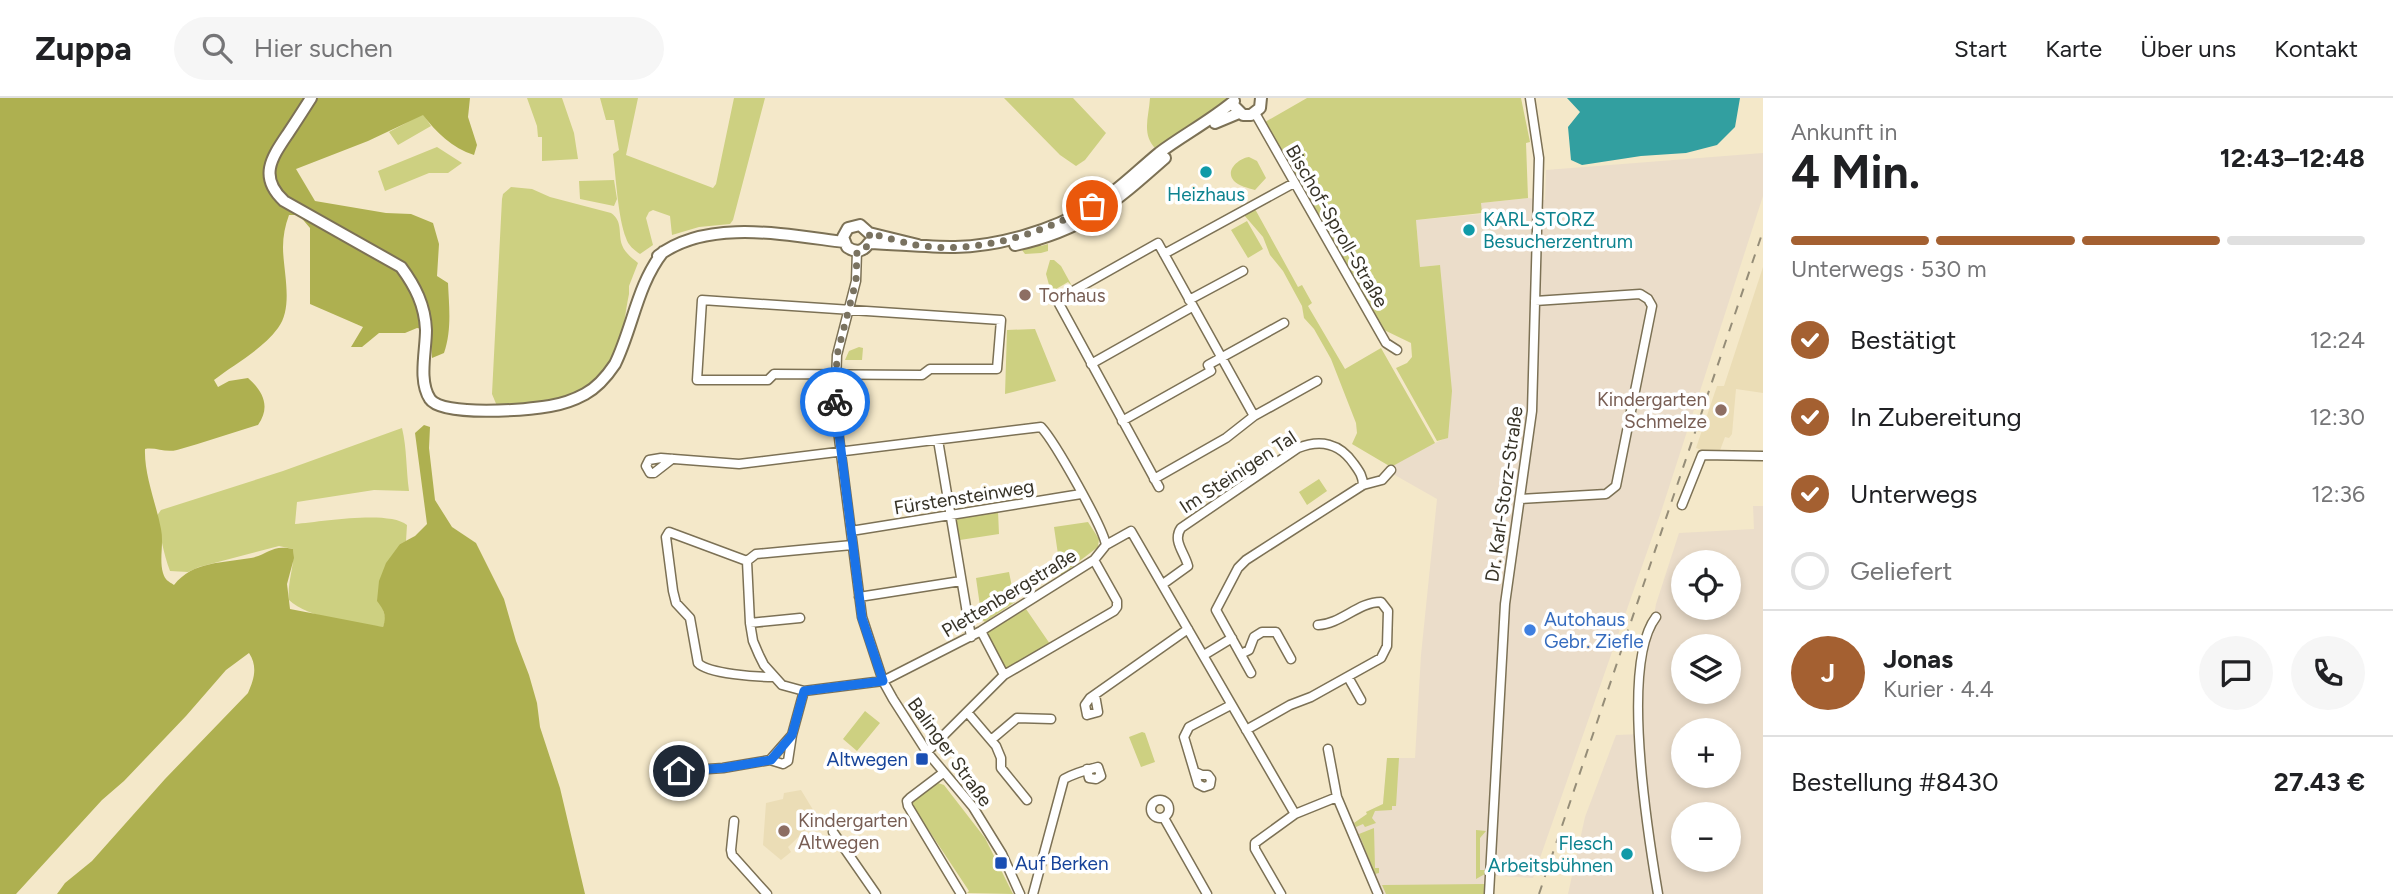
<!DOCTYPE html>
<html lang="de">
<head>
<meta charset="utf-8">
<style>
	body { margin:0; font-family:Figtree,sans-serif; background:#f6f6f6; color:#202124; height:100vh; display:flex; flex-direction:column; font-size:26px; white-space:nowrap }
	* { box-sizing:border-box; margin:0 }
	p { font-size:23px; color:#757577 }
	.icon { flex:none; width:38px; height:38px; fill:none; stroke:currentColor; stroke-width:2; stroke-linecap:round; stroke-linejoin:round }
	.map { position:relative; flex:1; overflow:hidden }
	.sheet { display:flex; flex-direction:column; background:#fff; width:630px }
	.sheet>* { flex:none }
	.controls { position:absolute; left:1671px; top:452px; display:grid; gap:14px }
	.controls a { display:grid; place-items:center; width:70px; height:70px; border-radius:50%; background:#fff; box-shadow:0 4px 10px #0003; font-size:35px }
	.pin { position:absolute; display:grid; place-items:center; width:60px; height:60px; color:#fff; margin:-30px; border:4px solid #fff; border-radius:50%; box-shadow:0 2px 7px #0007 }
	.courier { position:absolute; display:grid; place-items:center; width:70px; height:70px; margin:-35px; border:5px solid #1a73e8; border-radius:50%; background:#fff; color:#222; box-shadow:0 2px 9px #0007 }
	.headline em { font-style:normal; font-weight:700 }
	.headline div { display:flex; flex-direction:column-reverse }
	.headline { display:flex; align-items:center; justify-content:space-between; height:119px; padding:0 28px }
	h1 { font-size:46px; font-weight:700; line-height:52px }
	.bar { display:grid; grid-template-columns:repeat(4,1fr); gap:10px 7px; align-content:center; height:84px; padding:0 28px }
	.bar i { height:9px; border-radius:5px; background:#e0e0e0 }
	.bar .selected { background:#a46031 }
	.bar p { grid-column:span 4 }
	.line { display:flex; align-items:center; gap:18px; padding:0 28px; border-top:2px solid #e0e0e0 }
	.line div { flex:1 }
	.round { display:grid; place-items:center; flex:none; width:74px; height:74px; border-radius:37px; background:#f6f6f6 }
	ol { padding:0 28px; list-style:none }
	li { display:flex; align-items:center; gap:21px; height:77px }
	li p { margin-inline-start:auto }
	li .icon { padding:7px; border-radius:50%; background:#a46031; color:#fff; stroke-width:4 }
	li:last-child { color:#757577 }
	li i { width:38px; height:38px; border:4px solid #e0e0e0; border-radius:50% }
	header { display:flex; align-items:center; gap:42px; box-sizing:border-box; height:98px; padding:0 35px; background:#fff; border-bottom:2px solid #e0e0e0 }
	header strong { font-size:33px }
	nav { display:flex; gap:38px; margin-inline-start:auto; font-size:24px }
	.search { width:490px; height:63px; background:#f6f6f6; display:flex; align-items:center; gap:18px; box-sizing:border-box; padding:0 24px; border-radius:38px; color:#757577; font-size:26px }
	main { display:flex; flex:1; min-height:0 }
	.map>svg:first-child { display:block }
	.commercial { fill:#ebddca; fill-rule:evenodd }
	.built { fill:#ebddb6 }
	.green { fill:#cdd081 }
	.forest { fill:#aeb050 }
	.water { fill:#329fa0 }
	.lines { fill:none; stroke-linecap:round; stroke-linejoin:round }
	.street-casing { stroke:#7c7155; stroke-width:11 }
	.secondary-casing { stroke:#7c7155; stroke-width:14 }
	.street { stroke:#fff; stroke-width:8 }
	.secondary { stroke:#fff; stroke-width:10 }
	.rail { stroke:#958d78; stroke-width:2; stroke-dasharray:9 9; stroke-linecap:butt }
	.done { stroke:#797260; stroke-width:7; stroke-dasharray:0 12.6 }
	.route { stroke:#1a73e8; stroke-width:9 }
	.culture-dot { fill:#0f9aa8; stroke:#fff; stroke-width:2.5 }
	.education-dot { fill:#8d6e63; stroke:#fff; stroke-width:2.5 }
	.shop-dot { fill:#3f7fe0; stroke:#fff; stroke-width:2.5 }
	.transit-dot { fill:#1a4fb4; stroke:#fff; stroke-width:2.5 }
	.labels { text-anchor:middle; dominant-baseline:central; stroke-width:7; stroke-linejoin:round; paint-order:stroke }
	.culture-label { font-size:19px; fill:#0d838f; stroke:#fff }
	.street-label { font-size:19px; fill:#373327; stroke:#fff }
	.education-label { font-size:19px; fill:#785e54; stroke:#fff; text-anchor:start }
	.shop-label { font-size:19px; fill:#366cbe; stroke:#fff; text-anchor:start }
	.transit-label { font-size:19px; fill:#164399; stroke:#fff; text-anchor:end }
</style>
</head>
<body>
<header>
<strong>Zuppa</strong>
<div class="search"><svg class="icon" aria-label="search" viewBox="0 0 24 24"><circle cx="10" cy="10" r="6"/><path d="M15 15l6 6"/></svg>Hier suchen</div>
<nav><a>Start</a><a>Karte</a><a>Über uns</a><a>Kontakt</a></nav>
</header>
<main>
<div class="map">
<svg width="1763" height="796" viewBox="0 0 1763 796">
	<rect width="100%" height="100%" fill="#f4e8c9"/>
	<path class="commercial" d="M1763,55V98L1661,414L1533,780L1484,777L1483,796H1382L1354,725L1367,716L1366,714L1383,706L1387,660H1415L1421,557L1437,401L1386,372L1417,353L1444,341L1440,167L1420,169L1416,122L1481,116V105L1528,100L1545,102L1546,72Z
		M1753,408H1763V796H1568L1585,719L1616,637L1642,636V588L1656,506L1679,435L1754,431ZM1684,464H1729V509H1684ZM1684,548H1729V593H1684ZM1684,632H1729V677H1684ZM1684,716H1729V761H1684Z"/>
	<path class="built" d="M1763,169V295L1736,291L1732,336L1729,340L1725,339L1719,355L1702,352L1696,350L1717,288H1724Z
		M801,692L818,720L788,749L791,754L781,762L763,747L766,705L783,701L784,695Z"/>
	<path class="green" d="M527,0H562L574,35L578,61L542,63V39H538L537,28Z
		M600,0H638L626,57L713,90L716,86L734,0H765L733,122L730,126L699,129L672,137L670,118L653,112L649,114L646,120L653,147L640,156C634,152 628,147 626,140C618,120 616,79 613,56L619,52L614,22H606Z
		M1004,0H1073L1106,35L1085,62L1076,68L1060,57Z
		M1150,0H1229L1228,4L1161,50L1156,51C1141,37 1149,18 1150,0Z
		M1307,0H1521L1530,44L1526,45L1528,100L1481,105L1482,115L1416,122L1420,169L1440,167L1452,293L1448,340L1437,343L1396,270L1407,265L1412,259L1411,245L1382,231L1265,24Z
		M423,16L431,28L398,47L389,34Z
		M437,49L462,65L448,75H429L385,93L378,73Z
		M1249,59L1257,63L1266,80L1255,92C1248,90 1239,88 1234,83C1224,72 1240,60 1249,59Z
		M614,82L617,101L614,108L580,101L579,83Z
		M511,89L532,91L550,99L611,115C623,123 618,135 622,147C625,155 632,160 638,165L629,188V196C625,214 624,237 616,254C594,306 545,305 497,308L492,296L502,101L503,96Z
		M1255,111L1298,189L1302,187L1312,205L1308,208L1345,271L1381,250L1435,345L1391,369L1352,346L1357,335L1356,325L1331,261L1314,231L1304,220L1302,208L1283,173L1270,157L1263,139L1244,117Z
		M1247,123L1263,151L1248,160L1231,132Z
		M1041,146V148L1048,146V153L1041,155L1025,156L1022,152Z
		M1050,162H1054L1061,168L1072,188L1068,184L1051,194L1046,176Z
		M1035,231L1056,283L1005,296L1007,232Z
		M859,249L863,250L862,262H845L849,253Z
		M402,330C407,351 406,371 409,393L374,392L297,404L295,426C321,424 388,412 407,427L406,443L400,446L383,512L386,521L383,529C357,526 308,520 289,502C287,483 295,468 293,451L279,448L199,469L188,474L170,473C163,455 161,437 156,419L161,412L283,373Z
		M1319,381L1327,393L1307,407L1299,394Z
		M998,413L999,436L960,442L953,420Z
		M1088,424L1099,441L1098,449L1061,477L1054,429Z
		M1009,474L1015,504L985,524L982,522L976,480Z
		M1026,511L1050,546L1007,576L986,535Z
		M865,613L880,625L857,653L843,641Z
		M1142,634L1145,635L1155,664L1141,669L1129,639Z
		M1387,660H1399L1396,708H1392V712L1375,713L1372,720L1376,725L1365,729L1363,726L1356,729L1354,725L1367,716L1366,714L1383,706Z
		M938,685L944,687L985,740L1013,796L967,795L969,793L912,707L913,702Z
		M1374,730L1375,770H1379V775L1375,776L1359,736Z
		M1476,732L1486,733L1480,740V772H1485V776L1476,781Z
		M1484,786V796H1386L1382,787Z"/>
	<path class="forest" d="M0,0H470L468,19L477,47L474,57C452,50 436,34 423,17L368,43L296,71L315,103L386,115L411,116L433,125L439,146L437,178L448,185C449,208 452,232 444,255L432,260L430,232L417,230L405,235H379L362,249H351L363,229L310,206V130L299,117H289C285,128 283,138 283,149C283,173 294,209 278,230C262,252 234,266 214,282L218,289L229,283L248,280C263,293 271,309 258,327C231,335 204,345 177,352C165,355 156,349 145,351C144,377 156,405 161,431C164,446 159,461 163,475C165,482 168,483 174,487C193,463 223,465 251,460C269,456 272,446 293,451L294,460L287,486L290,511L383,529C387,518 384,512 377,503L379,483L386,465L400,446L415,438L427,426L415,335L424,327L430,329L429,350L435,402L452,429L476,445L504,501L516,543L529,577L537,605L540,629L560,690L585,796H57L65,785L92,763L165,681L248,595C254,581 258,569 249,555L226,572L186,618L124,683L102,702L16,796H0Z"/>
	<path class="water" d="M1567,0H1740L1735,29L1717,47L1686,55L1641,58L1582,67L1571,62L1568,29L1580,14Z"/>
	<g class="lines">
		<defs>
			<path id="street" d="M1255,15L1386,245L1397,252
				M857,153L856,183L837,257L835,309L862,519L883,583L893,601L927,654L973,709L1002,756L1020,796
				M1164,156L1294,85
				M702,202L1001,222L997,271H930L922,277L774,276L768,282H697Z
				M1189,202L1243,173
				M1091,266L1192,209
				M1122,323L1211,273L1208,267L1284,225
				M938,342L971,539
				M672,361L654,375H650L646,368L649,362L661,360L739,366L1041,329C1055,344 1103,429 1106,447L1094,462L981,533L883,583L804,593L782,587L764,567L759,557L753,543L750,525L747,463L756,456L852,447
				M1154,381L1226,340L1254,318L1317,283
				M1159,389L1057,202L1158,145L1254,318
				M1520,401L1606,396L1616,388L1652,208L1648,201L1640,196L1535,203
				M1682,407L1702,357L1763,358
				M851,433L1081,396
				M1106,447L1131,433L1295,716
				M747,463L669,434L666,439L673,493L676,505L690,520L698,565C708,576 758,579 774,579
				M1163,486L1188,468C1185,455 1172,443 1181,430L1298,350C1320,341 1340,345 1354,366C1359,373 1363,378 1363,387
				M859,499L961,483
				M1656,519C1620,566 1648,737 1658,796
				M750,525L800,520
				M981,533L1004,577
				M1241,556L1249,552L1254,539L1262,534H1276L1291,561
				M1204,557L1232,540
				M1251,575L1216,512L1238,470L1246,462L1363,387L1382,382L1391,372
				M1348,579L1361,602
				M1095,597L1098,614L1087,617L1085,607L1090,600L1188,531
				M967,614L996,648L1001,660V670L1027,702
				M1246,632L1290,607L1311,599L1381,560L1387,548L1388,513L1381,504C1358,504 1341,526 1318,527
				M991,642L1017,620L1051,621
				M1328,651L1337,699
				M927,654L1004,577L1114,513L1117,509V503L1094,462
				M770,662L792,637
				M679,673L723,670L770,662L783,666L788,663L792,637L804,593
				M1195,674L1202,677H1208L1211,681L1210,687L1204,689L1198,686L1184,639L1189,629L1231,607
				M943,675L910,700L907,703L908,708L961,796
				M1151 711a9 9 0 1 1 18 0a9 9 0 1 1-18 0Z
				M1164,720L1207,796
				M734,723L731,752L732,757L767,796
				M833,734L876,796
				M1033,796L1064,681C1075,675 1086,672 1098,669L1101,678L1096,681L1089,680L1087,671
				M1281,796L1255,751V745L1295,716L1337,699L1378,796
				M1489,796L1505,506L1532,313L1539,60L1530,0"/>
			<path id="secondary" d="M311,0C304,11 297,22 289,34C273,58 257,78 284,103L401,169C415,188 425,207 426,232C426,253 418,283 430,301C442,319 528,312 550,308C562,306 574,302 585,296C598,289 607,278 615,266C633,229 637,187 663,154
				M1235,9L1243,17H1251L1260,10L1261,0
				M1215,25L1239,15
				M918,147L869,135L860,127L848,130L843,139L847,149C856,155 863,154 869,145C897,146 926,149 955,149C1001,148 1052,132 1092,109C1117,94 1137,73 1159,55C1183,37 1210,23 1234,3
				M1015,147C1084,132 1114,105 1165,60
				M658,158C707,120 787,137 844,144"/>
		</defs>
		<use href="#street" class="street-casing"/>
		<use href="#secondary" class="secondary-casing"/>
		<use href="#street" class="street"/>
		<use href="#secondary" class="secondary"/>
		<path class="rail" d="M1539,796L1763,133"/>
	</g>
	<g class="lines">
		<path class="done" d="M835,304L837,257L856,183L857,153C867,151 872,145 869,135C885,139 901,144 916,147C977,157 1040,136 1092,108"/>
		<path class="route" d="M679,673L723,670L771,662L792,637L804,593L883,583L862,520L835,304"/>
	</g>
	<g class="culture-dot">
		<circle cx="1206" cy="74" r="7"/>
		<circle cx="1469" cy="132" r="7"/>
		<circle cx="1627" cy="756" r="7"/>
	</g>
	<g class="education-dot">
		<circle cx="1025" cy="197" r="7"/>
		<circle cx="1721" cy="312" r="7"/>
		<circle cx="784" cy="733" r="7"/>
	</g>
	<circle class="shop-dot" cx="1530" cy="532" r="7"/>
	<g class="transit-dot">
		<rect x="915" y="654" width="14" height="14" rx="3.5"/>
		<rect x="994" y="758" width="14" height="14" rx="3.5"/>
	</g>
	<g class="labels">
		<g class="culture-label">
			<text x="1206" y="96">Heizhaus</text>
			<text x="1483" y="121" text-anchor="start">KARL STORZ<tspan x="1483" dy="22">Besucherzentrum</tspan></text>
			<text x="1613" y="745" text-anchor="end">Flesch<tspan x="1613" dy="22">Arbeitsbühnen</tspan></text>
		</g>
		<g class="street-label">
			<text transform="translate(1337 128) rotate(60)">Bischof-Sproll-Straße</text>
			<text transform="translate(1238 374) rotate(-33)">Im Steinigen Tal</text>
			<text transform="translate(1504 396) rotate(-82)">Dr. Karl-Storz-Straße</text>
			<text transform="translate(964 399) rotate(-9)">Fürstensteinweg</text>
			<text transform="translate(1009 495) rotate(-31)">Plettenbergstraße</text>
			<text transform="translate(950 654) rotate(54)">Balinger Straße</text>
		</g>
		<g class="education-label">
			<text x="1039" y="197">Torhaus</text>
			<text x="1707" y="301" text-anchor="end">Kindergarten<tspan x="1707" dy="22">Schmelze</tspan></text>
			<text x="798" y="722">Kindergarten<tspan x="798" dy="22">Altwegen</tspan></text>
		</g>
		<g class="shop-label">
			<text x="1544" y="521">Autohaus<tspan x="1544" dy="22">Gebr. Ziefle</tspan></text>
		</g>
		<g class="transit-label">
			<text x="908" y="661">Altwegen</text>
			<text x="1015" y="765" text-anchor="start">Auf Berken</text>
		</g>
	</g>
</svg>
<div class="controls">
<a><svg class="icon" aria-label="locate" viewBox="0 0 24 24"><circle cx="12" cy="12" r="6"/><path d="M12 2v4M12 18v4M2 12h4M18 12h4"/></svg></a>
<a><svg class="icon" aria-label="layers" viewBox="0 0 24 24"><path d="M12 4l9 5-9 5-9-5zM3 14l9 5 9-5"/></svg></a>
<a>+</a>
<a>−</a>
</div>
<div class="pin" style="left:1092px;top:108px;background:#ea580c"><svg class="icon" aria-label="bag" viewBox="0 0 24 24"><path d="M5 8h14l-1 12H6zM9 8a3 3 0 0 1 6 0"/></svg></div>
<div class="pin" style="left:679px;top:673px;background:#1f2937"><svg class="icon" aria-label="home" viewBox="0 0 24 24"><path d="M3 11l9-7 9 7M6 9v11h12V9"/></svg></div>
<div class="courier" style="left:835px;top:304px"><svg class="icon" aria-label="bike" viewBox="0 0 24 24"><circle cx="6" cy="16" r="4"/><circle cx="18" cy="16" r="4"/><path d="M6 16l4-8h5l3 8M10 8l3 8H6M13 5h3"/></svg></div>
</div>
<section class="sheet">
<div class="headline"><div><h1>4 Min.</h1><p>Ankunft in</p></div><em>12:43–12:48</em></div>
<div class="bar"><i class="selected"></i><i class="selected"></i><i class="selected"></i><i></i><p>Unterwegs · 530 m</p></div>
<ol>
<li><svg class="icon" aria-label="check" viewBox="0 0 24 24"><path d="M5 12l5 5 9-10"/></svg>Bestätigt<p>12:24</p></li>
<li><svg class="icon" aria-label="check" viewBox="0 0 24 24"><path d="M5 12l5 5 9-10"/></svg>In Zubereitung<p>12:30</p></li>
<li><svg class="icon" aria-label="check" viewBox="0 0 24 24"><path d="M5 12l5 5 9-10"/></svg>Unterwegs<p>12:36</p></li>
<li><i></i>Geliefert</li>
</ol>
<div class="line" style="height:126px"><b class="round" style="background:#a46031;color:#fff">J</b><div><b>Jonas</b><p>Kurier · 4.4</p></div><a class="round"><svg class="icon" aria-label="chat" viewBox="0 0 24 24"><path d="M4 5h16v11H9l-5 4z"/></svg></a><a class="round"><svg class="icon" aria-label="phone" viewBox="0 0 24 24"><path d="M5 4h4l2 5-3 2q2 4 5 5l2-3 5 2v4C11 20 4 13 5 4z"/></svg></a></div>
<div class="line" style="height:91px"><div>Bestellung #8430</div><b>27.43 €</b></div>
</section>
</main>
</body>
</html>
